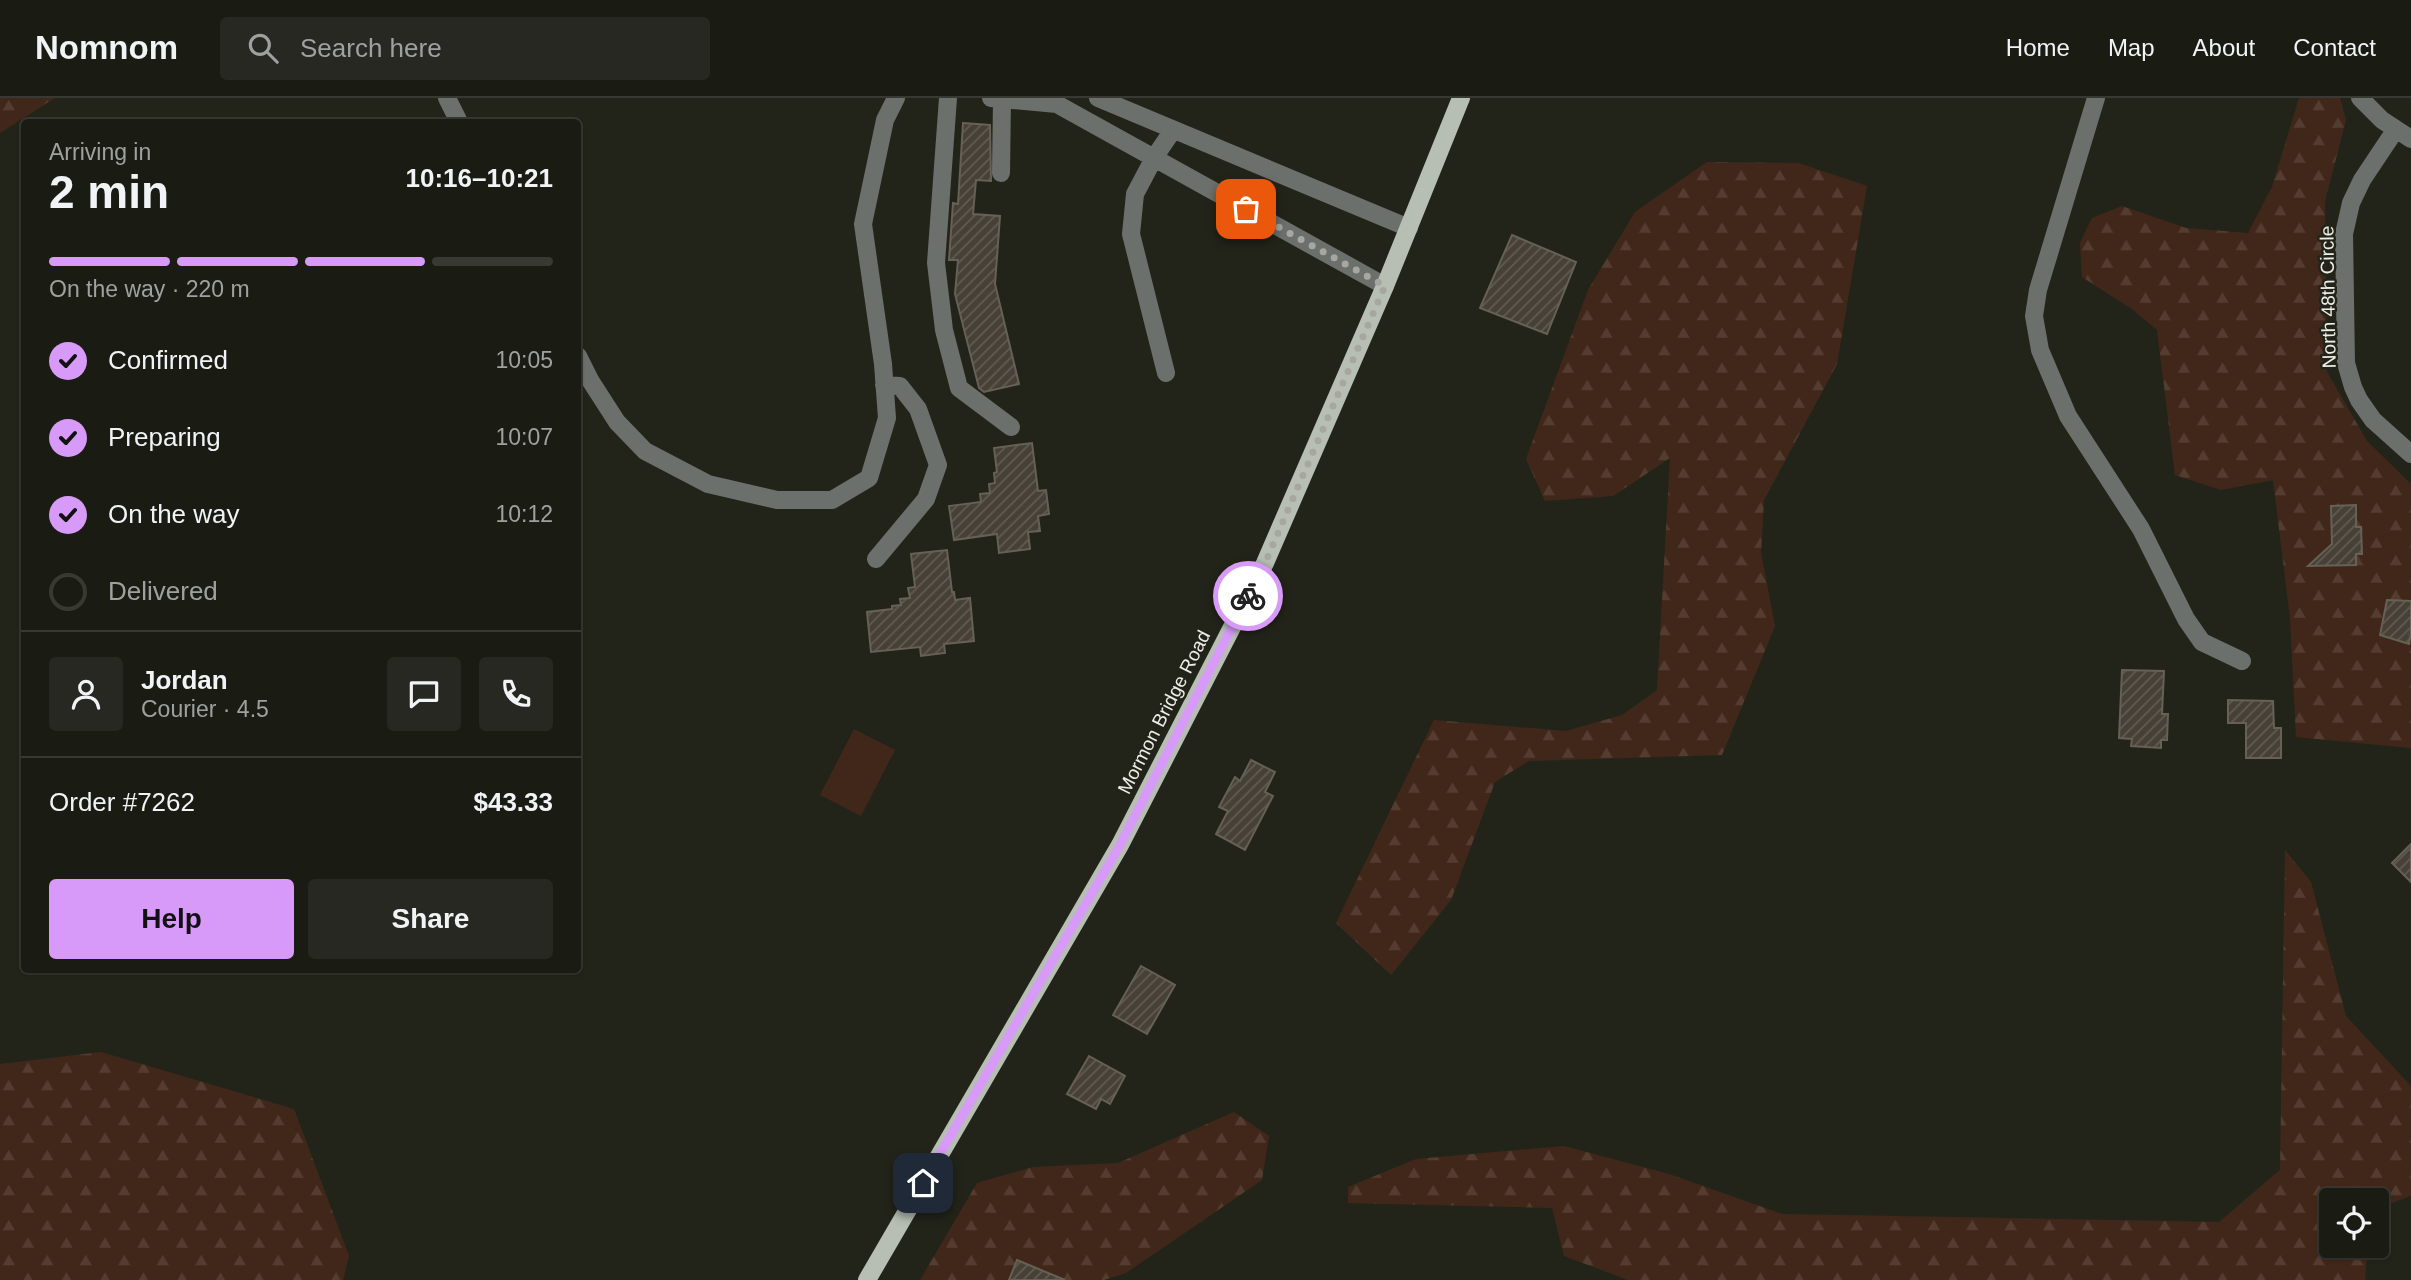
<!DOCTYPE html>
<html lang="en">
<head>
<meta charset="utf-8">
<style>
	body { margin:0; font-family:Arial,sans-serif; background:#272821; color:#f1f3f6; height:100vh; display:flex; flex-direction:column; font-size:26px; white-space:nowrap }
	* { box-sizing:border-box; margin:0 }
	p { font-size:23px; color:#9fa1a0 }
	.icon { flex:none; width:38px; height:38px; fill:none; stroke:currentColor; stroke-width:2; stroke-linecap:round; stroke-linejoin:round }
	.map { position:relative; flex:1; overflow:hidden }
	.panel { position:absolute; left:21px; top:21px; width:560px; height:854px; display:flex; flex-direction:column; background:#1a1b13; border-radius:7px; box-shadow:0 2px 5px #0004,0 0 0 2px #383933 }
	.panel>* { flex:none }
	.controls { position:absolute; left:2319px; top:1090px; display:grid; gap:14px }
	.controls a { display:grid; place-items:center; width:70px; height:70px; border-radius:7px; background:#1a1b13; box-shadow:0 2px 5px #0004,0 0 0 2px #383933; font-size:35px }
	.pin { position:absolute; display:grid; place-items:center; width:60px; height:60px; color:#fff; margin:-30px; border-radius:14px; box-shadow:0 4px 10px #0006 }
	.courier { position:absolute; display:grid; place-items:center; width:70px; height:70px; margin:-35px; border:5px solid #d89af8; border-radius:50%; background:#fff; color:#222; box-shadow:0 2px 9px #0007 }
	.summary em { font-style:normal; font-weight:700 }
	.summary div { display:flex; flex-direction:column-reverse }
	.summary { display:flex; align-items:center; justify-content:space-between; height:119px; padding:0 28px }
	h1 { font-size:46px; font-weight:700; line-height:52px }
	.bar { display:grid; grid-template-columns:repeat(4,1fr); gap:10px 7px; align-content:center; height:84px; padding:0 28px }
	.bar i { height:9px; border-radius:5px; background:#383933 }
	.bar .current { background:#d89af8 }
	.bar p { grid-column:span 4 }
	.line { display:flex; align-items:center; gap:18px; padding:0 28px; border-top:2px solid #383933 }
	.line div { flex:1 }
	.round { display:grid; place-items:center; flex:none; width:74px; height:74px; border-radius:7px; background:#272821 }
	ol { padding:0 28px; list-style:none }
	li { display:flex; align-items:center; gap:21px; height:77px }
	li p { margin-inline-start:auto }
	li .icon { padding:7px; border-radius:50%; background:#d89af8; color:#111; stroke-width:4 }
	li:last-child { color:#9fa1a0 }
	li i { width:38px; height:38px; border:4px solid #383933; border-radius:50% }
	.button { display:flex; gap:14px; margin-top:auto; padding:14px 28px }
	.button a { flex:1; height:80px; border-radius:7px; background:#d89af8; color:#111; font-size:28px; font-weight:700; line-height:80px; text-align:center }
	.button a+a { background:#272821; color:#f1f3f6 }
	header { display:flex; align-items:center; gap:42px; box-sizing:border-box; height:98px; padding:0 35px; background:#1a1b13; border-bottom:2px solid #383933 }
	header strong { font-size:33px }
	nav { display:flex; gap:38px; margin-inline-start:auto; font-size:24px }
	.search { width:490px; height:63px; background:#272821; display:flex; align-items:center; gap:18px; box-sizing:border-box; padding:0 24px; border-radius:7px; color:#9fa1a0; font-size:26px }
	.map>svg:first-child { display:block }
	.grass { fill:#41271a }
	.forest { fill:url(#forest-firs) }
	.building { fill:url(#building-hatch); stroke:#666055; stroke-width:2 }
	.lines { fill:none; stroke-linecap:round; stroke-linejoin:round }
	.minor { stroke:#6c706c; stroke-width:18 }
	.major { stroke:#b7bfb5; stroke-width:18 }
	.done { stroke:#a7a79f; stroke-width:7; stroke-dasharray:0 12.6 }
	.route { stroke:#d89af8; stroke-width:9 }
	.labels { text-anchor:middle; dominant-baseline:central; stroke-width:5; stroke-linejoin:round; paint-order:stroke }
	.street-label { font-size:19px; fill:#eeeee7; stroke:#232419 }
</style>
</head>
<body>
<header>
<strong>Nomnom</strong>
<div class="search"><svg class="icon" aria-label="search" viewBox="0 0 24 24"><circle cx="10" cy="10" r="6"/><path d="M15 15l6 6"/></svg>Search here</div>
<nav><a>Home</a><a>Map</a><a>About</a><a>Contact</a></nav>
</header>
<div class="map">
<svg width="2411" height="1182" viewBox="0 0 2411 1182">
	<defs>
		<pattern id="forest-firs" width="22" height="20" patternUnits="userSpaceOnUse" patternTransform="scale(1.75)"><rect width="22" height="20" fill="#41271a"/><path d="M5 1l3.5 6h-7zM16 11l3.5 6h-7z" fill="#543c30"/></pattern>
		<pattern id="building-hatch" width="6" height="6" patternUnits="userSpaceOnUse" patternTransform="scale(1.75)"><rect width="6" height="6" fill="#464036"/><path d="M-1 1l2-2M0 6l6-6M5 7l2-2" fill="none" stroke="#615c53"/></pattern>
	</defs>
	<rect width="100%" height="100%" fill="#232419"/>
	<path class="grass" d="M854,631L895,652L861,718L820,697Z"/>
	<path class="forest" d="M0,0H55L0,35Z
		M2299,0H2340L2346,22L2325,103L2327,274L2367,343L2411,386V650L2296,639L2290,520L2273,382L2221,392L2175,377L2157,232L2132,211L2082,179L2080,145L2092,120L2122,108L2186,130L2248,135L2272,89Z
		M1707,64L1798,65L1867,88L1837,266L1764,402L1761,455L1775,528L1722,657L1529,663L1495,684L1451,802L1391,877L1336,825L1434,622L1566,633L1622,617L1657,592L1670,360L1613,398L1545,403L1526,361L1588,192L1635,114Z
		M2285,752L2311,784L2346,918L2411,988V1098L2377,1110L2376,1102H2331V1148H2368L2365,1182H1628L1564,1158L1552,1110L1348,1105V1089L1416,1061L1564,1048L1669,1076L1782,1116L2219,1124L2280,1072Z
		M101,954L294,1011L349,1158L343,1182H0V966Z
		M1234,1014L1269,1038L1262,1082L1126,1175L1104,1182H920L977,1085L1033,1069L1118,1065Z"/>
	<path class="building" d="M963,25L990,27L991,83L976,82L973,116L1000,118L995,186L1019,286L984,294L979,290L955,196L958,162H949L953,105L958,106Z
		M1512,137L1576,164L1547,236L1480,210Z
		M1032,345L1038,393L1046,392L1049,416L1038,418L1040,433L1028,434L1030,451L999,455L997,436L954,442L949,408L981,404L980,396L990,395L989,386L995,385L994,375L997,374L994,350Z
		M2356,407V429H2361L2362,456H2356V467L2308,468L2332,446L2331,408Z
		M947,452L952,494H954L955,502L970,500L974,543L944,546L945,555L921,558L920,549L871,554L867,514L892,511V508L901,507L900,501L910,500L908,490L915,489L911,456Z
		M2387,502L2411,503V534L2409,546L2380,537Z
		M2122,572L2164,573L2162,616H2168L2167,642H2161V650L2131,648L2132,641L2119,640Z
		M2228,602L2273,603L2274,630H2281V660H2246V625H2228Z
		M1251,662L1275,674L1265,694L1273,698L1245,752L1216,736L1228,713L1219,709L1235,679L1240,683Z
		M2411,746V784L2392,765Z
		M1141,868L1175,887L1147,936L1113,917Z
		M1089,958L1125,978L1110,1006L1101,1001L1096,1011L1067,996Z
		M1017,1162L1065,1182H1009Z"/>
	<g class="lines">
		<path class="minor" d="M447,0L459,24
			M948,0L936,165L944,232L959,290L1011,329
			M991,0L1057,6
			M1051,0L1053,4L1385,188
			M1098,0L1409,130
			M2096,0L2038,192L2034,218L2040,252L2068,318L2141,431L2186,521L2202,544L2242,563
			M2360,0L2382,22L2411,41
			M2396,31L2362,82L2351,105L2344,136L2346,265L2353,289L2359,302L2373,322L2411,356
			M1001,75L1002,1
			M578,258L590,282L617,324L645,353L708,386L777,402H832L869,380L887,320L883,266L863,126L885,22L896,0
			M1166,275L1131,136L1135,96L1154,60L1173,32
			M876,461L926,401L938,367L918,311L900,288L884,287"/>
		<path class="major" d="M867,1182L1120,747L1265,465L1385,188L1461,0"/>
	</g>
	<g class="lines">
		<path class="done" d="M1246,111L1385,188L1265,465L1248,498"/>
		<path class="route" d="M923,1085L1120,747L1248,498"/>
	</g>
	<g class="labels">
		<g class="street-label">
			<text transform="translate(2328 199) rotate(-91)">North 48th Circle</text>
			<text transform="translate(1164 614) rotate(-63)">Mormon Bridge Road</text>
		</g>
	</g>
</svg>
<div class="controls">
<a><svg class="icon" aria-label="locate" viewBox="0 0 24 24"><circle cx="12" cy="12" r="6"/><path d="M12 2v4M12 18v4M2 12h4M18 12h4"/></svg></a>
</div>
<div class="pin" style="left:1246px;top:111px;background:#ea580c"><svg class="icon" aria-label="bag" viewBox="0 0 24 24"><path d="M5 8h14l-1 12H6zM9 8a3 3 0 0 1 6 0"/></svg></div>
<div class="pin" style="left:923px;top:1085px;background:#1f2937"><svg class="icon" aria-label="home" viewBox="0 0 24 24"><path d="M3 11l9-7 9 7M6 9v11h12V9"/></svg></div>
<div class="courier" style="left:1248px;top:498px"><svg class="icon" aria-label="bike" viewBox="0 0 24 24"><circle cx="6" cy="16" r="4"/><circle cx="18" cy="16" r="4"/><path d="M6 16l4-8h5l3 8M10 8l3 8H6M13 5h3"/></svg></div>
<section class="panel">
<div class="summary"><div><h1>2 min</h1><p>Arriving in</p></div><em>10:16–10:21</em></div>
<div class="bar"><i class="current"></i><i class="current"></i><i class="current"></i><i></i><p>On the way · 220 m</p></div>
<ol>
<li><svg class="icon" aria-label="check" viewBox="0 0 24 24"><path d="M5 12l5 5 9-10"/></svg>Confirmed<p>10:05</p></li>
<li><svg class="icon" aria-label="check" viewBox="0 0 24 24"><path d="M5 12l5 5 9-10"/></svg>Preparing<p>10:07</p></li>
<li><svg class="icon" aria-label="check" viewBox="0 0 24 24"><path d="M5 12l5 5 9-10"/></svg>On the way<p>10:12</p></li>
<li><i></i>Delivered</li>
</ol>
<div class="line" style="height:126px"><a class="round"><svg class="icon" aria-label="person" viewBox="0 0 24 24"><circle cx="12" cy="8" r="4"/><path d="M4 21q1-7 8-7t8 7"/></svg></a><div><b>Jordan</b><p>Courier · 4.5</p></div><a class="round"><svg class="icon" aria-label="chat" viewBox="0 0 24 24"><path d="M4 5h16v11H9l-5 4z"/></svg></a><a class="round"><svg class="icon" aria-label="phone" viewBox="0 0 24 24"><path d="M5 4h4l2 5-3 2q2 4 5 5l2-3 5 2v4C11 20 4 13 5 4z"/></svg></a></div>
<div class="line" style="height:91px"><div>Order #7262</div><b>$43.33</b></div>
<div class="button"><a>Help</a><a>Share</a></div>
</section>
</div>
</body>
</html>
